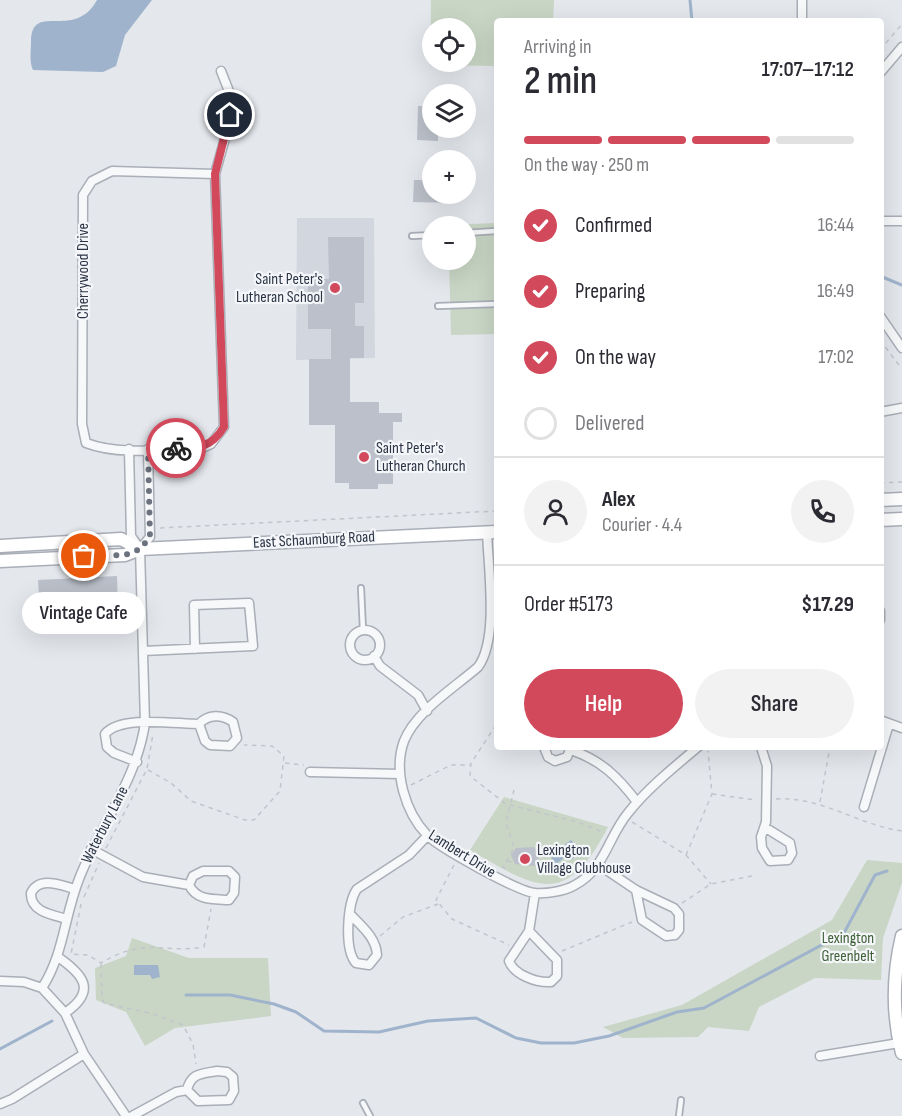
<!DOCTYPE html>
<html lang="en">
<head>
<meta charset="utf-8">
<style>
	body { margin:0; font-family:"Sofia Sans Condensed",sans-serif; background:#f2f2f3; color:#2b2b33; height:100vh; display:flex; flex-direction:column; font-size:22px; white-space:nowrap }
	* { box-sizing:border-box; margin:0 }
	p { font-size:20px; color:#7c7c81 }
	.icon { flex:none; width:33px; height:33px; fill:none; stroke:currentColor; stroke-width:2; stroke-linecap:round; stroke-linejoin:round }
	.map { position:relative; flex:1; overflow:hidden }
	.side { position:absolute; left:494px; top:18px; width:390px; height:732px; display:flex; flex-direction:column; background:#fff; border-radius:6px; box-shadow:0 6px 24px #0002 }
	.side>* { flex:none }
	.controls { position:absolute; left:422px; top:18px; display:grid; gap:12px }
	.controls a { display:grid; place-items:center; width:54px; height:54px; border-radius:50%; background:#fff; box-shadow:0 6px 24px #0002; font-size:30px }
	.pin { position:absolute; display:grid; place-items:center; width:51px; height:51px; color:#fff; margin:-26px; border:3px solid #fff; border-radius:50%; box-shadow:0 2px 6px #0007 }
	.courier { position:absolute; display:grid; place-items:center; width:60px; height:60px; margin:-30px; border:4px solid #d1495b; border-radius:50%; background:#fff; color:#222; box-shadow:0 2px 8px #0007 }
	.bubble { position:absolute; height:42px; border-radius:21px; background:#fff; box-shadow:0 6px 24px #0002; font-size:20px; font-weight:600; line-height:42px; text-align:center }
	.overview em { font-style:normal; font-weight:600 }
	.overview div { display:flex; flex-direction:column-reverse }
	.overview { display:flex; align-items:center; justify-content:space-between; height:102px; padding:0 30px }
	h1 { font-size:39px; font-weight:600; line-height:45px }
	.bar { display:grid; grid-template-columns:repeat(4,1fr); gap:9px 6px; align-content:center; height:72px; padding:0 30px }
	.bar i { height:8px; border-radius:4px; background:#e1e1e2 }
	.bar .selected { background:#d1495b }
	.bar p { grid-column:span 4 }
	.line { display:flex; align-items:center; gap:15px; padding:0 30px; border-top:2px solid #e1e1e2 }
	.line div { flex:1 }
	.round { display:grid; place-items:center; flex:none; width:63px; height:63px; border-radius:32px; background:#f2f2f3 }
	ol { padding:0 30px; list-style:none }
	li { display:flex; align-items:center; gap:18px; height:66px }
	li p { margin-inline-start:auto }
	li .icon { padding:6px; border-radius:50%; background:#d1495b; color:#fff; stroke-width:4 }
	li:last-child { color:#7c7c81 }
	li i { width:33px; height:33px; border:3px solid #e1e1e2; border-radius:50% }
	.cta { display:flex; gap:12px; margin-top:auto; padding:12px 30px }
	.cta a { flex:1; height:69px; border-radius:36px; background:#d1495b; color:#fff; font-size:24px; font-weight:600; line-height:69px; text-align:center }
	.cta a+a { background:#f2f2f3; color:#2b2b33 }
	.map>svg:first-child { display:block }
	.built { fill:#d2d6de }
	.green { fill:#c9d6c5; fill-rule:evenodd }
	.water { fill:#9fb4cc }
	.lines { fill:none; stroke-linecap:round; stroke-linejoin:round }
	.stream { stroke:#9fb4cc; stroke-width:3 }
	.building { fill:#bbc0ca }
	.lane-casing { stroke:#a9aeb7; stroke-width:8 }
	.street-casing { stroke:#a9aeb7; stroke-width:11 }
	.secondary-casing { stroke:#a9aeb7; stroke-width:15 }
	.path { stroke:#c2c5cb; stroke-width:1.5; stroke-dasharray:4.5 4.5; stroke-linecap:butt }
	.lane { stroke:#f7f8fa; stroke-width:4.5 }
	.street { stroke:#f7f8fa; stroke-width:8 }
	.secondary { stroke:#fff; stroke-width:12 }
	.done { stroke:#6c737f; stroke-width:6; stroke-dasharray:0 10.8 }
	.route { stroke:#d1495b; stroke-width:8 }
	.poi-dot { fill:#d1495b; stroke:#f4f6f9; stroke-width:2 }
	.labels { text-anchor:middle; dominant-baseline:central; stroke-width:4.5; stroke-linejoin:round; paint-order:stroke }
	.street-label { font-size:16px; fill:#2b3445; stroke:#f4f6f9 }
	.poi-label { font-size:16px; fill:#2b3445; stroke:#f4f6f9; text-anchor:start }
	.park-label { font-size:16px; fill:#3f6138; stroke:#f4f6f9 }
</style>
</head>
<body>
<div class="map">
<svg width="902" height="1116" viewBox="0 0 902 1116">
	<rect width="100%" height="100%" fill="#e4e7ec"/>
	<path class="built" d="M297,218H374L375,358L296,360Z"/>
	<path class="green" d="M431,0H554L553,21H496V66L430,65ZM432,28H465V62H432Z
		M496,223V334L451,335L449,260H465V226L448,225Z
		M504,797L608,827C566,909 537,889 470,850Z
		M867,860L902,863V883L883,938L881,980L815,978L759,1007L749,1031L708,1027L698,1037L623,1038L603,1027L682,1005L832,920Z
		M132,938L189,958H268L271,1016L175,1028L145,1046L126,1012L96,1000L95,968L126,956Z"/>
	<path class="water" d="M97,0H152L125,35L116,66L103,72L33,70C29,62 31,51 31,42C31,0 74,42 97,0Z
		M571,840L580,850L572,860L568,855L556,864L550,856Z
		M134,965H158L160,977L152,979L150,975H134Z"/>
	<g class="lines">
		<path class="stream" d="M690,0L692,21
			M880,276L902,285
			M186,995H230L274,1004L296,1012L324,1031L379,1032L428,1021L476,1018L516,1038L541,1043H574L609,1036L677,1012L704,1008L844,933L875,875L887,871
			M0,1049L52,1021"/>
	</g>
	<path class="building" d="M418,106H432V128H438V141L417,140Z
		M414,180H432V194H458L452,203L413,202Z
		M328,237H364V303H355V326H364V358H350V402H379V413H402V422H393V484H378V489H349V483H335V425H309V359H331V329H308V279H329Z
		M117,576L118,607L70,610L69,602H56V597L39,598L38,580Z
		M46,615L47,624L30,626L29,616Z
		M534,847L540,855L535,866L515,864L511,855L516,848Z"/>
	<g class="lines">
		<defs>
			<path id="lane" d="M465,233L496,231
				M412,236L432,235
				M438,306L496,304
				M361,588L363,630
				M363,1103L370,1116
				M679,1116L681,1100"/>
			<path id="street" d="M802,21V0
				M880,73L902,47
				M215,174L112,171L92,181L83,195L82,424L86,443C120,456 165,449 202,448L211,444L224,427L215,174L227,131L232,99L221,71
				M880,221H902
				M880,316L902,348
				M880,412L902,408
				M487,531C488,567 499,639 478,667C454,688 416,711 404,741C393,771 405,812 427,835C438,847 519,892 535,893C547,894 565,891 575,885C605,869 608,837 628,813C647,789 674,767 698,747
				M140,549L150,537L148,449
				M880,611V620
				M350 645a15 15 0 1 1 30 0a15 15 0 1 1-30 0Z
				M143,651L253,646L249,603L194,605L195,649
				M374,656L380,666L418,695L427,711
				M880,720L902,728
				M544,747L548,757L555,761L567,757L571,747
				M761,747L767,766L766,822L761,837L762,848L770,861L788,860L792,853L790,843L766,828
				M571,750C601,760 618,777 637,802
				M137,762L114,753L107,747L105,734C121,715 175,724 199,724C208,714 222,714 233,722L237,738L230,746L210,745L205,741L199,724
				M310,772L400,774
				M864,807L889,724
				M91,849L143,877L189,885
				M599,865L636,890L674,908L679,914V930L675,935L666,936L642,920L636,890
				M203,871H229L235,877L234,893L229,900C213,899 197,901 189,885L193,876Z
				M350,914C361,926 376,937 377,955L369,965L356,963C344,950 347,903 357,889L409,855L427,836
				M67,919C53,915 30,912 31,893C39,876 60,885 75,889
				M529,931L557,960V976L551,982C537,983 514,975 509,961L529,931L535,893
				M58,957C84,975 97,991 65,1013
				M0,981L24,982L42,988
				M820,1056L899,1043
				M217,1071L227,1072L233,1077L234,1091L229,1100L198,1101L187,1090C191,1073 201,1074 217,1071Z
				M0,1104L12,1099L84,1054
				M126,1116L84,1054L65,1013L42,988C64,954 64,917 79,879C99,827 137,780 145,723L140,549L131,536L129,449
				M132,1116L176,1092L187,1090"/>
			<path id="secondary" d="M880,500L902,499
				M880,520L902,519
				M0,546L121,539L140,549
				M0,561L125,555L140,549L496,532
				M902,936C893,974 892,1014 902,1053"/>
		</defs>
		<use href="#lane" class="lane-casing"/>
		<use href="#street" class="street-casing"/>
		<use href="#secondary" class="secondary-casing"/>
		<path class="path" d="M880,50L902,24
			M880,340L902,369
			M880,483L902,482
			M160,528L496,511
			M496,725L471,763L470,776L506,804L578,822L605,833
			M285,763L304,765
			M148,770L171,783L191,801L245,820H254L280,791L284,756L272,746L244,745
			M411,785L451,765H470
			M712,794L756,800
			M776,799C821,796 858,825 902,831
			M820,802L830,747
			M632,822L686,855L711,884
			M106,848L147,769L153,734
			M686,855L712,794L708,751
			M507,861L514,862
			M454,865L436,900L452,919L509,945
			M505,869L503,867L514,848L506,823L514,790
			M84,897L99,863
			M682,903L711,884L752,876
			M81,904L71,954L88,955L101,963C147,936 160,954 204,947L211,909
			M380,936L403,917L438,904
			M562,951L632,922
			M101,964L102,999L104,1003L153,1014L183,1025L193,1044L196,1064"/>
		<use href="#lane" class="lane"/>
		<use href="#street" class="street"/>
		<use href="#secondary" class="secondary"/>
	</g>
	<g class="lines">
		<path class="done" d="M84,556L125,555L140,549L150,537L148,449L176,448"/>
		<path class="route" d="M176,448C199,448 211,448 224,427L215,174L230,115"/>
	</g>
	<g class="poi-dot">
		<circle cx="335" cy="288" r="6"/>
		<circle cx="364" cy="457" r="6"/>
		<circle cx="525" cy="859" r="6"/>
	</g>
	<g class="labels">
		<g class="street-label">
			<text transform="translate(83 271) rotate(-90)">Cherrywood Drive</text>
			<text transform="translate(314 540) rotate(-3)">East Schaumburg Road</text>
			<text transform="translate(105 825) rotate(-63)">Waterbury Lane</text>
			<text transform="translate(462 854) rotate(32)">Lambert Drive</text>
		</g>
		<g class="poi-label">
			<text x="323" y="279" text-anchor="end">Saint Peter's<tspan x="323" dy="18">Lutheran School</tspan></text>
			<text x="376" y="448">Saint Peter's<tspan x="376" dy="18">Lutheran Church</tspan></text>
			<text x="537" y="850">Lexington<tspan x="537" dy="18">Village Clubhouse</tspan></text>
		</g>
		<g class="park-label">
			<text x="848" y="938">Lexington<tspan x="848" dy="18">Greenbelt</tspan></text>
		</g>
	</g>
</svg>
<div class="controls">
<a><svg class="icon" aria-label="locate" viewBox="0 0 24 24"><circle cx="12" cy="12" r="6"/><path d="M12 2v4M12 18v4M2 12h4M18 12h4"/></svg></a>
<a><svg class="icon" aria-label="layers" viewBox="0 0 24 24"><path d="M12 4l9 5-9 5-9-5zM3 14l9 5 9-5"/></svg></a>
<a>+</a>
<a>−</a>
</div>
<div class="pin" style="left:84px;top:556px;background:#ea580c"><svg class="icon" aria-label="bag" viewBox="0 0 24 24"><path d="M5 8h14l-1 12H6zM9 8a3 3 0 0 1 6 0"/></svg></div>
<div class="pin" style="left:230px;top:115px;background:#1f2937"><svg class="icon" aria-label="home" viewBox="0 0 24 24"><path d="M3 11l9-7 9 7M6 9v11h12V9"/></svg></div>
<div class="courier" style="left:176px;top:448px"><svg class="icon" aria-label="bike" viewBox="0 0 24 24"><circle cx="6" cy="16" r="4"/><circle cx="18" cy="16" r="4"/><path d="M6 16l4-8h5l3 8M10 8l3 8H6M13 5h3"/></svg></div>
<div class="bubble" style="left:22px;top:592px;width:123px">Vintage Cafe</div>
<section class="side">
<div class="overview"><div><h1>2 min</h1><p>Arriving in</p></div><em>17:07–17:12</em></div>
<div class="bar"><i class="selected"></i><i class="selected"></i><i class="selected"></i><i></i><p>On the way · 250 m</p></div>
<ol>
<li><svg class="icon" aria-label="check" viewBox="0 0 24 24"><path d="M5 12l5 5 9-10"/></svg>Confirmed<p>16:44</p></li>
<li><svg class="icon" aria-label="check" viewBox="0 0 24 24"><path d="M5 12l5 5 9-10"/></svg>Preparing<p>16:49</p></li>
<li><svg class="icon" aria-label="check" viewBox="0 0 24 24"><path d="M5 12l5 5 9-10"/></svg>On the way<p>17:02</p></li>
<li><i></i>Delivered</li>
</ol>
<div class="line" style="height:108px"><a class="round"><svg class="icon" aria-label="person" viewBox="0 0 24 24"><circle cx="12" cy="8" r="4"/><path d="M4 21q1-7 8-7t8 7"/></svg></a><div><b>Alex</b><p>Courier · 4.4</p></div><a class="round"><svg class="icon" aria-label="phone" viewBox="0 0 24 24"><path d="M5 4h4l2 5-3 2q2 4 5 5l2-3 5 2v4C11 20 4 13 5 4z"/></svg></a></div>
<div class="line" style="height:78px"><div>Order #5173</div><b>$17.29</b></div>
<div class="cta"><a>Help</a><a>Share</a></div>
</section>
</div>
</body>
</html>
